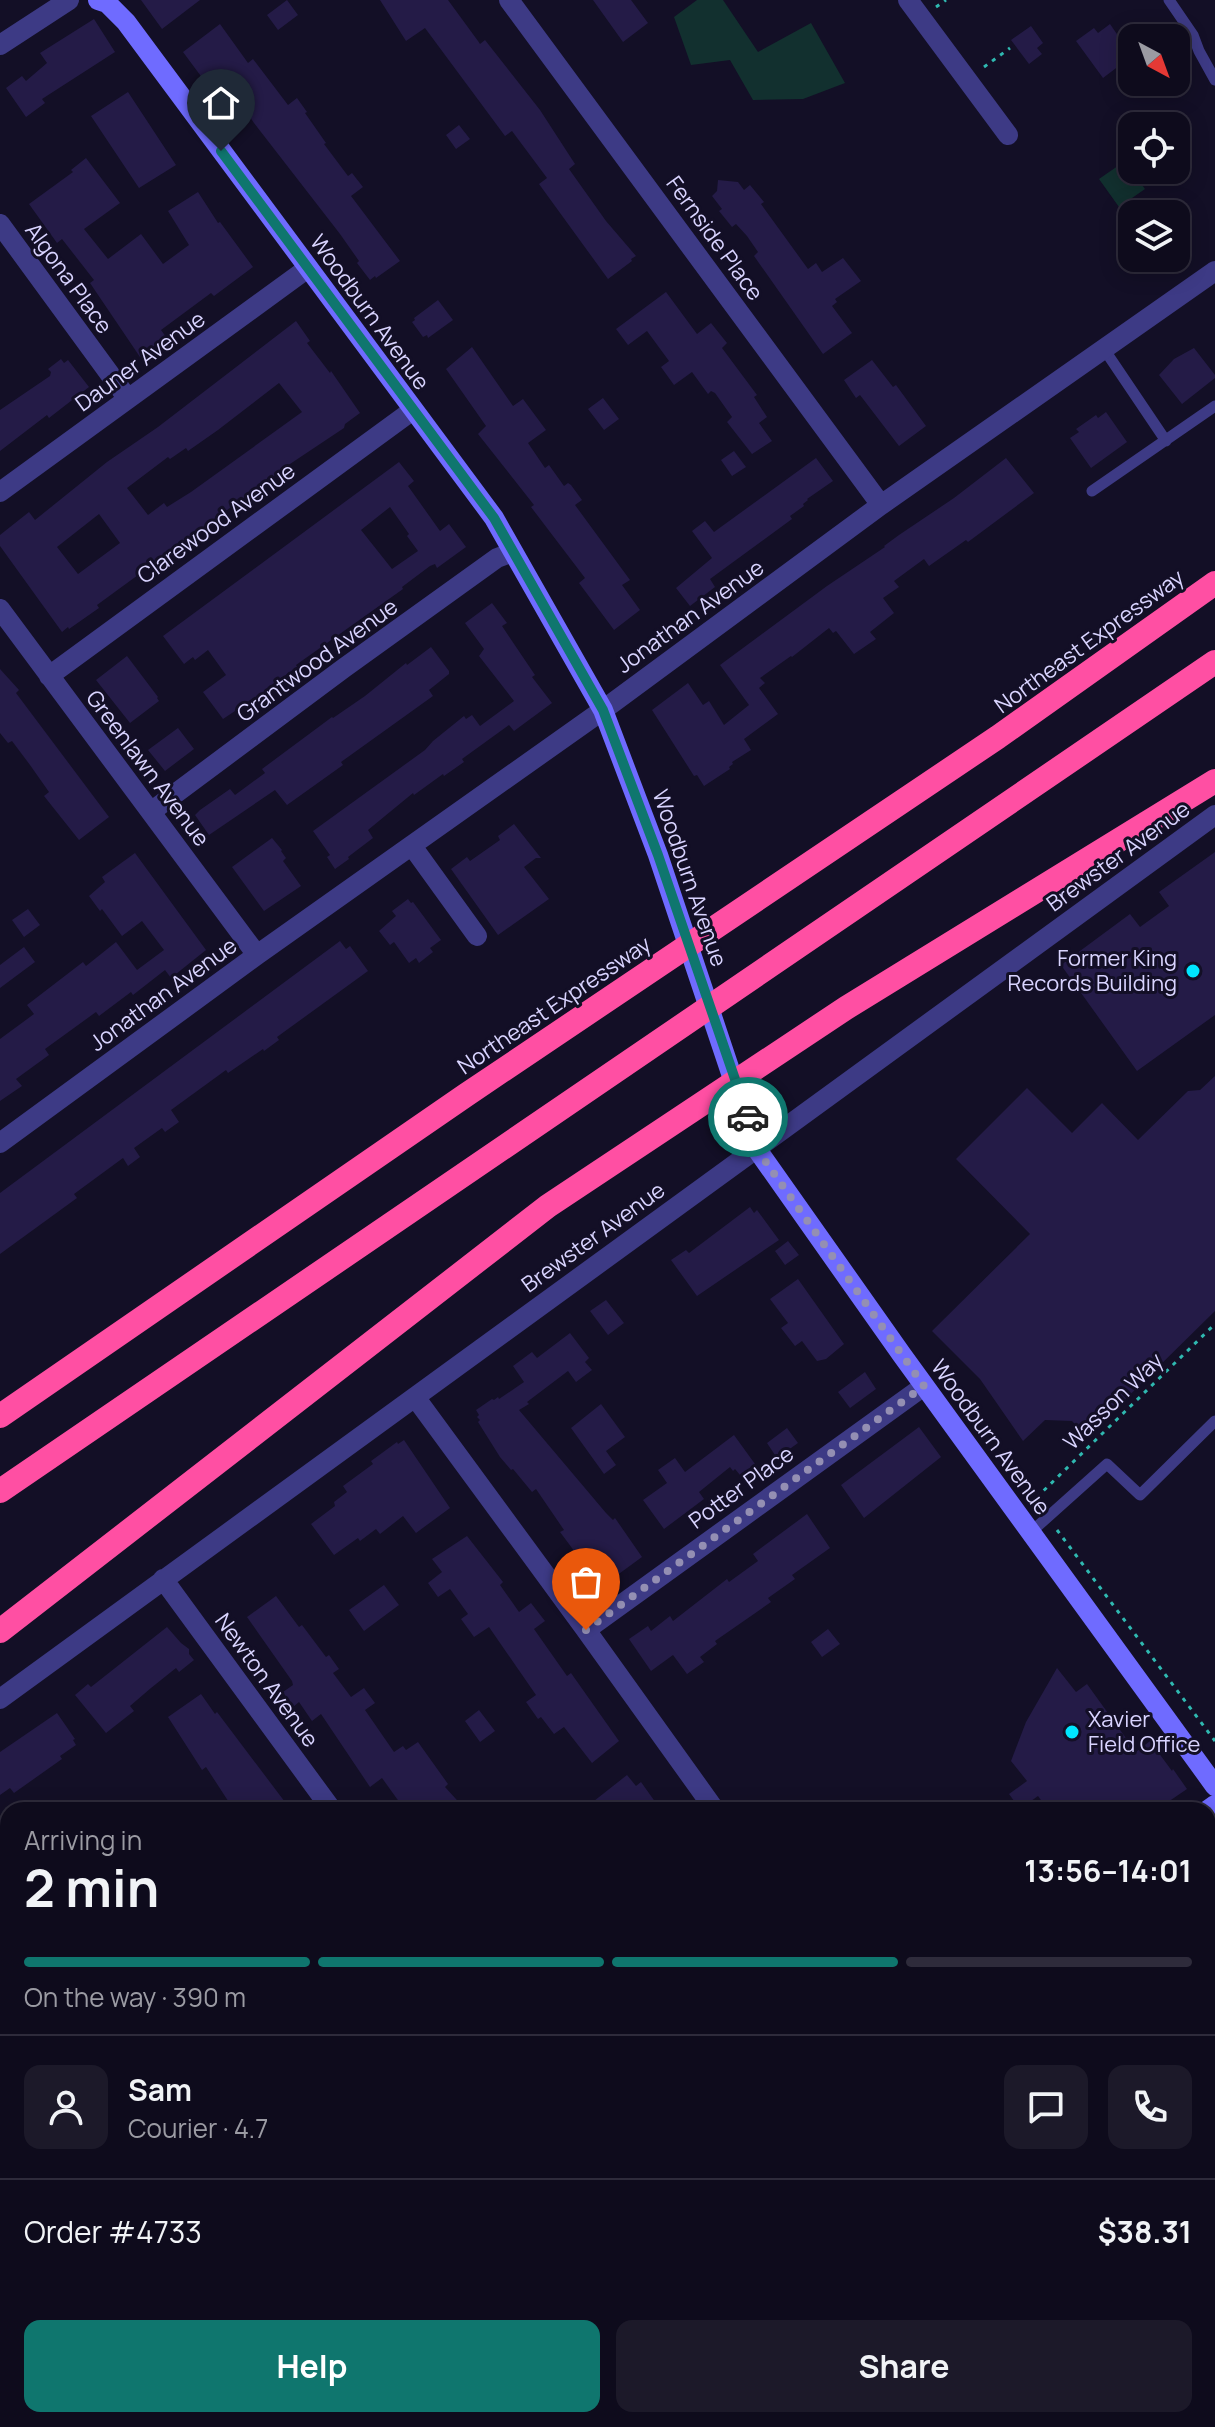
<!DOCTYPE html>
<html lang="en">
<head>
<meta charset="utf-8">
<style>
	body { margin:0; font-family:Manrope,sans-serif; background:#1c1929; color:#f1f3f6; height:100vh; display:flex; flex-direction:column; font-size:30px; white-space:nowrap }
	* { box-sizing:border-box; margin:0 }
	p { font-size:26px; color:#9b9ba3 }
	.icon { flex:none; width:44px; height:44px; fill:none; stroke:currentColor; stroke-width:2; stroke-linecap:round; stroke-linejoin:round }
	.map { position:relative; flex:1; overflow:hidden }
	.details { position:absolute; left:0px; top:1802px; width:1216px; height:626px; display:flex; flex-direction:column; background:#0e0b1c; border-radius:24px 24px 0 0; box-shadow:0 4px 20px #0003,0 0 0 2px #2e2b3b }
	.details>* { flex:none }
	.needle { width:52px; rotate:139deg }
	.buttons { position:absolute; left:1118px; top:24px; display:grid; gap:16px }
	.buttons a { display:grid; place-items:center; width:72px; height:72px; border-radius:16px; background:#0e0b1c; box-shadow:0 4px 20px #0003,0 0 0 2px #2e2b3b; font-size:40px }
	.pin { position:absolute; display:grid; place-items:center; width:68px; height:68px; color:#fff; margin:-82px -34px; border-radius:50% 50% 50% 0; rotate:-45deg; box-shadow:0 0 8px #0007 }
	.pin .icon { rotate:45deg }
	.courier { position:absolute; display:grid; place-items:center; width:80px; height:80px; margin:-40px; border:6px solid #0f766e; border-radius:50%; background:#fff; color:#222; box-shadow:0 2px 10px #0007 }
	.summary em { font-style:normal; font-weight:700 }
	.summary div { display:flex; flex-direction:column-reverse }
	.summary { display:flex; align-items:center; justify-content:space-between; height:136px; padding:0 24px }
	h1 { font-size:52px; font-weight:700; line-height:60px }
	.bar { display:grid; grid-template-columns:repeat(4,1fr); gap:12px 8px; align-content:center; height:96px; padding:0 24px }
	.bar i { height:10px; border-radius:6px; background:#2e2b3b }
	.bar .on { background:#0f766e }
	.bar p { grid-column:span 4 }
	.line { display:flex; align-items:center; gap:20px; padding:0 24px; border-top:2px solid #2e2b3b }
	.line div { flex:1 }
	.round { display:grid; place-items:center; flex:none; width:84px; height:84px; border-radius:16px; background:#1c1929 }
	.primary-button { display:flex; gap:16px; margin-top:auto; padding:16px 24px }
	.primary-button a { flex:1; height:92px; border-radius:16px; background:#0f766e; color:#fff; font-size:32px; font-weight:700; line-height:92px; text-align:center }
	.primary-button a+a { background:#1c1929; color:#f1f3f6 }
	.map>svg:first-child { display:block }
	.green { fill:#12302f }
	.building { fill:#241b47; fill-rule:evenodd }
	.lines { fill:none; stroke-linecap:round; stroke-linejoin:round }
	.path { stroke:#2fb8b0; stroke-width:3; stroke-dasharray:4 6; stroke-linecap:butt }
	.lane { stroke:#3d3a85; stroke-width:11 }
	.street { stroke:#3d3a85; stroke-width:20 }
	.secondary { stroke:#6f6bff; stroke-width:20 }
	.highway { stroke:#ff4fa3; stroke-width:24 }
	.done { stroke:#948fb3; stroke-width:8; stroke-dasharray:0 14.4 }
	.route { stroke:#0f766e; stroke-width:10 }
	.poi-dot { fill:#00e5ff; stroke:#130f26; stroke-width:3 }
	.labels { text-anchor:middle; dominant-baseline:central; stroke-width:6; stroke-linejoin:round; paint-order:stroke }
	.street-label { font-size:22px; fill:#d9d4ff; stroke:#130f26 }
	.poi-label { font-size:22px; fill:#d9d4ff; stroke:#130f26; text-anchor:end }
</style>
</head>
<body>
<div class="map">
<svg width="1215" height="2427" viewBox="0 0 1215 2427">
	<rect width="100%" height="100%" fill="#130f26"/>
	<path class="green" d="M697,0H723L758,52L811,23L845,83L803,99L753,100L730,60L691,65L674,17Z
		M1125,161L1145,189L1119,207L1099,179Z"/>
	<path class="building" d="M141,0H200L162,29Z
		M287,0L298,15L278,30L267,15Z
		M380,0H448L478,41L480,44L485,40L540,110L575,164L569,169L606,221L636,256L631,259L632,261L608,279L539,184L547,178L512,131L505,136L425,28L406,41Z
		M593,0H631L648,23L623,42Z
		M94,19L115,52L42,99L45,103L26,117L6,88L22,76L26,81L47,63L40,53Z
		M220,24L248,63L253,59L288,105L297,98L307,112L305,113L326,143L324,144L348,176L352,173L363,187L351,196L400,261L376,278L375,276L370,280L357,263L359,261L340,234L254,123L219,72L206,83L183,52Z
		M1110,24L1132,56L1103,78L1076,41L1094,28L1098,33Z
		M1031,26L1043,43L1037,48L1042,54L1029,64L1011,40Z
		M128,92L176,165L139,188L91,116Z
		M459,125L470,139L456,149L446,135Z
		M86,158L120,203L84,229L108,259L141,234L163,264L189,245L168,211L198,192L218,223L220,222L253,267L214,296L211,293L161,330L166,337L140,357L90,283L94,280L62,239L57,243L29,204L73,172L71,170Z
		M718,180L738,182L744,190L750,185L764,202L761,204L808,269L816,263L822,272L843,258L861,281L835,299L837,302L832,306L852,333L823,354L754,256L758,252L747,236L736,224L732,227L719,211L722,209L712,196L717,191Z
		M666,292L697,334L711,323L727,343L722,348L757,395L754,397L767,417L759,423L772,441L752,454L727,422L732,417L715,393L711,391L708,394L692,372L674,385L661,367L669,361L647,331L628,345L616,329Z
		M438,300L453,320L428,338L427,335L423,337L412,322L415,320L414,318Z
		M296,321L310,341L307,343L330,373L331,371L360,413L345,424L344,428L290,464L97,605L99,608L69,629L68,627L62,632L0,546V535L29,512L35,520L107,462L158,427ZM279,383L302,412L191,492L167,507L164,503L148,515L127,488L168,457L170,459L186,448L188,451L218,430ZM99,514L120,543L78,574L57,547Z
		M472,347L513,406L523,399L546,430L528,443L545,468L549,465L564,486L568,483L571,485L582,500L575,505L630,580L622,585L640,610L614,630L579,583L585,578L531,507L534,505L478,434L486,426L446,369Z
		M1194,348L1215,375V378L1182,404L1159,375L1174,359Z
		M61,359L64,363L68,360L89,387L49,418L47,415L0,451V410L50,376L51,372L48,369Z
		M872,360L893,387L896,385L926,426L899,446L860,395L856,398L844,380Z
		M603,398L619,419L604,430L588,409Z
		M1106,412L1127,442L1091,468L1070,438L1079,432L1076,429L1096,415L1098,418Z
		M734,451L746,467L732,476L721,460Z
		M816,458L833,481L807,499L808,500L803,504L804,506L790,516L792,519L710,579L715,587L690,606L676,588L712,558L692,531L705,521L714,532Z
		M1006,458L1034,493L968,542L966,540L929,566L924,559L894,581L899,587L883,598L894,613L870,632L876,639L854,654L836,631L833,633L829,628L792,657L791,656L760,678L765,683L759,688L778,714L744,739L751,750L732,762L733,764L729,767L730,769L704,786L697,775L694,776L652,710L688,683L703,705L709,701L724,725L749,705L720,665L827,586L885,547L884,546L899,535L954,498Z
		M399,462L414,481L408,486L440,531L449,524L466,547L437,568L435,564L430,566L402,587L403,589L396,594L296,665L297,667L269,687L272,690L250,707L247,703L223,719L203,692L226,675L208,650L195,660L193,657L184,664L163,636ZM390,507L409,534L407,536L418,551L392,569L361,530Z
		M492,603L507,623L502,626L535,675L532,677L552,703L514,731L509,725L462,759L464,762L444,776L443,774L414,795L413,793L368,830L373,838L348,857L349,859L335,869L327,857L330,855L313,831L425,750L433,741L464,716L466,719L472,715L480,726L514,701L479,656L484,649L465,623Z
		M431,647L449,671V674L429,690L433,696L341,762L343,765L287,805L275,790L209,835L195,815L200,810L230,789L235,795L265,773L262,769L332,717L333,718L365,696L406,663L407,665Z
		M127,656L158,697L157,698L159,701L130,723L96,680Z
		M0,669L19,690L16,693L109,817L79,840L44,796L49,792L30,765L12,741L8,743L0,733Z
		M178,728L194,749L165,771L148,750Z
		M514,824L541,858H536L524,867L549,899L498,935L451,869L467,857L470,861L500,840L498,836Z
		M272,838L282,850L281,851L286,858L283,861L301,886L264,911L232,867Z
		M1215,852V1015L1137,1071L1061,965L1130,914L1140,927L1169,906L1159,892Z
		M135,853L206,950L171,978L165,970L133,995L131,992L99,1016L96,1012L45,1049L49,1055L16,1079L22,1086L0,1101V1039L34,1014L27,1005L83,962L86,966L116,942L137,970L164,950L142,921L122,936L102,909L100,911L89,896L105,882L102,877Z
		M408,899L411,903L413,902L441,940L430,948L433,952L419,963L416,958L409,963L394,942L390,945L379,931L396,916L392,911Z
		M28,909L40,925L24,937L12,920Z
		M340,941L346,949L350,946L368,971L277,1037L279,1040L264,1051L263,1049L228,1073L226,1070L171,1110L179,1122L165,1132L162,1128L134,1148L140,1157L128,1166L123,1158L74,1194L77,1198L0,1254V1193Z
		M24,947L35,962L0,988V965Z
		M1215,1076V1311L1087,1437L1072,1421L1045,1420L1023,1441L980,1379L932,1331L1030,1234L956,1159L1027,1088L1072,1133L1102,1103L1138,1140L1188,1091L1200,1090Z
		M750,1207L754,1213L757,1210L779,1240L697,1296L671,1260L686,1250L689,1253Z
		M788,1241L799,1255L785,1265L775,1251Z
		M798,1279L844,1344L826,1359L817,1361L802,1341L795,1346L781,1328L788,1323L770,1299Z
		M606,1300L624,1323L608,1335L590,1311Z
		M570,1333L589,1358L585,1362L592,1370L576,1382L568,1371L527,1402L529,1404L519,1410L606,1513L613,1520L615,1518L642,1557L601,1587L560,1532L564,1530L536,1489L532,1492L513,1469L511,1470L500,1457L478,1422L480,1420L477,1417L479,1415L476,1410L492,1399L494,1400L498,1397L499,1399L524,1382L513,1366L532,1352L537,1358Z
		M865,1372L876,1389L850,1408L838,1392Z
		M601,1404L625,1437L606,1451L616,1465L604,1474L571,1428Z
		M919,1427L941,1457L864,1518L841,1485Z
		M787,1428L798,1443L777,1458L767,1443Z
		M734,1435L755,1464L740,1475L735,1469L733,1471L730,1467L699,1492L704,1499L664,1529L643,1500L667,1483L658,1470L675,1458L685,1472Z
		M404,1440L450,1508L416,1533L403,1516L380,1534L376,1529L360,1541L358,1538L334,1555L311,1524L335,1506L334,1502L347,1492L343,1486L373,1464L371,1461L397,1442L398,1444Z
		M807,1514L830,1548L792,1575L795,1579L768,1598L771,1602L715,1641L717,1644L700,1657L704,1662L687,1674L673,1655L651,1671L629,1639L648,1626L651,1631L670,1616L673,1621L727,1579L729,1582L758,1561L753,1554Z
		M467,1536L503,1582L500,1585L519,1612L531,1603L545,1621L534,1629L567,1676L571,1673L619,1741L592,1763L564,1727L554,1734L541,1717L538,1719L526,1702L536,1695L489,1627L474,1637L461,1619L468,1614L450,1589L438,1597L428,1583L442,1572L432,1559Z
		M384,1585L399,1605L364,1631L349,1610Z
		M276,1596L299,1627L302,1625L326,1657L329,1655L339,1669L333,1673L351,1697L364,1688L375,1703L365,1710L394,1752L403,1746L406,1750L418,1742L448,1784L445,1787L466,1810H405L382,1778L370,1787L321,1714L312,1721L299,1702L293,1707L283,1692L293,1685L292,1681L247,1617Z
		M167,1627L181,1643L189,1649V1654L194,1660L179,1672L176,1668L151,1688L130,1706L134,1711L106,1733L75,1695L88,1684L91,1687Z
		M828,1629L840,1644L822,1657L811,1642Z
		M1057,1668L1076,1692L1087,1684L1136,1752L1150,1741L1172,1771L1173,1769L1187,1789L1165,1804L1171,1810H1048L1038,1796L1020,1809L1009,1794L1027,1781L1011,1761L1026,1722Z
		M201,1694L215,1714L217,1712L291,1810H234L206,1767L202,1770L168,1717Z
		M479,1710L495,1731L480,1742L465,1721Z
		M57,1713L75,1739L73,1740L76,1745L60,1756L62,1759L14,1793L10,1788L0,1795V1752Z
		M627,1775L636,1786L641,1782L661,1810H601L594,1801Z"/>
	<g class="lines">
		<path class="path" d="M936,7L946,0
			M984,67L1010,48
			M1038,1505L1034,1500L1215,1324
			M1057,1530L1215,1741
			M1208,1868L1215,1863
			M1208,2056L1215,2051
			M1215,2092L1211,2096L1215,2108
			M1208,2215L1215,2207
			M1208,2279L1215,2275
			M1208,2299L1210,2302
			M1208,2359L1215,2369
			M1208,2391L1215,2386
			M1208,2419L1214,2427
			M933,2420V2427
			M443,2427L453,2420
			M938,2427L943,2420"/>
		<path class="lane" d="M1169,0L1193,35L1199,51L1215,80
			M1104,349L1166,441
			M1092,491L1215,406
			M1031,1532L1107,1464L1140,1495L1215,1421"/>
		<path class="street" d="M509,0L881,505
			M908,0L1008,135
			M0,45L69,0
			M0,224L128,399
			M0,492L308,268
			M0,609L257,955
			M49,676L413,410
			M152,811L344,668L497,558L513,552
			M412,846L477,936
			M0,1143L257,955L603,710L881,505L1215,271
			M415,1397L586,1630L715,1810
			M163,1579L332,1810
			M586,1630L924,1386
			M0,1699L1215,815
			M0,2071H8
			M1208,2253L1215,2249
			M237,2420L243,2427
			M1176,2420L1181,2427"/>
		<path class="secondary" d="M98,0L107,3L126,22L494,518L603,710L658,855L756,1148L902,1355L1215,1786
			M1208,1810L1215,1805
			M1208,1842L1215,1837
			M367,2427L375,2420
			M405,2427L415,2420"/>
		<path class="highway" d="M0,1416L466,1095L998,737L1215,583
			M0,1491L1215,662
			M0,1631L548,1206L846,1008L1215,781"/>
	</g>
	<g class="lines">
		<path class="done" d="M586,1630L924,1386L756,1148L748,1117"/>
		<path class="route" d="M221,151L494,518L603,710L658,855L748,1117"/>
	</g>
	<g class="poi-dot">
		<circle cx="1193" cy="971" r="8"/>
		<circle cx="1072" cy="1732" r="8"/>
	</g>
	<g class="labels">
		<g class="street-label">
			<text transform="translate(715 238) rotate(54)">Fernside Place</text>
			<text transform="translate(69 278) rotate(54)">Algona Place</text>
			<text transform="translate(370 312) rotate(54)">Woodburn Avenue</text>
			<text transform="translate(140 361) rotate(-36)">Dauner Avenue</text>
			<text transform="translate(216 523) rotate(-36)">Clarewood Avenue</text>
			<text transform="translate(690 616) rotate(-36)">Jonathan Avenue</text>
			<text transform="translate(1089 641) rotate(-36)">Northeast Expressway</text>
			<text transform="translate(317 660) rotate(-36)">Grantwood Avenue</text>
			<text transform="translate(148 768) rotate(53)">Greenlawn Avenue</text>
			<text transform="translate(1118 856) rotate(-36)">Brewster Avenue</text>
			<text transform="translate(690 878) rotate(71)">Woodburn Avenue</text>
			<text transform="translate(163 994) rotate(-36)">Jonathan Avenue</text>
			<text transform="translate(554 1005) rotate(-34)">Northeast Expressway</text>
			<text transform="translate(593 1237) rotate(-36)">Brewster Avenue</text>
			<text transform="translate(1113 1401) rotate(-44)">Wasson Way</text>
			<text transform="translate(991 1437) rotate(54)">Woodburn Avenue</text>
			<text transform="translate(741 1487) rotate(-36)">Potter Place</text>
			<text transform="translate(267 1680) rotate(54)">Newton Avenue</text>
		</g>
		<g class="poi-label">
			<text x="1177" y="958">Former King<tspan x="1177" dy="25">Records Building</tspan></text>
			<text x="1088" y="1719" text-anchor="start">Xavier<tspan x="1088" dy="25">Field Office</tspan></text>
		</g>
	</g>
</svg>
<div class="buttons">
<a><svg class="needle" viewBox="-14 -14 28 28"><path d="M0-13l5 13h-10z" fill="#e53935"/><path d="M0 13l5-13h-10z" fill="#9b9ba3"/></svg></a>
<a><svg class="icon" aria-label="locate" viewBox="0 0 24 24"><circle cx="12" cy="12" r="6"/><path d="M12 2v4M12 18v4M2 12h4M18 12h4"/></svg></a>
<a><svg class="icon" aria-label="layers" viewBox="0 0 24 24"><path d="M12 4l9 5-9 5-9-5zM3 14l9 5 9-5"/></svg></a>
</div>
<div class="pin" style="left:586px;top:1630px;background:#ea580c"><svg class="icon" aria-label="bag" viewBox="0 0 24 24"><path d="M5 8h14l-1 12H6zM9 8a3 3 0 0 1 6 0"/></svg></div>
<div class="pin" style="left:221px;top:151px;background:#1f2937"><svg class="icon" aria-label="home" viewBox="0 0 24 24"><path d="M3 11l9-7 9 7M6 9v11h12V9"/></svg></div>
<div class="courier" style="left:748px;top:1117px"><svg class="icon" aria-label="car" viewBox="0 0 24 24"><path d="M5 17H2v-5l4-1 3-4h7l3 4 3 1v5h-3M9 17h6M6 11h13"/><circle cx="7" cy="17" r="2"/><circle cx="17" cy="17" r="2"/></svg></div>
<section class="details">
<div class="summary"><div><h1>2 min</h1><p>Arriving in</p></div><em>13:56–14:01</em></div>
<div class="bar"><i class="on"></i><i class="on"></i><i class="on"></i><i></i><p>On the way · 390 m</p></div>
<div class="line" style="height:144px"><a class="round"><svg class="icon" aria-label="person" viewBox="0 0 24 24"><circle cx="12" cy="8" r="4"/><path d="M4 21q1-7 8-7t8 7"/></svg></a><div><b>Sam</b><p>Courier · 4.7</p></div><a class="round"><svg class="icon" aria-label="chat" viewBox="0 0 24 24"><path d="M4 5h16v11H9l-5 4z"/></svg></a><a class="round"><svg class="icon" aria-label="phone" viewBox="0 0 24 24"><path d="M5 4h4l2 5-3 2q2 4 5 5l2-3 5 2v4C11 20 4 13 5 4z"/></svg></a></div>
<div class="line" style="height:104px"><div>Order #4733</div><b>$38.31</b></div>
<div class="primary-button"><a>Help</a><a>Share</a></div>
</section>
</div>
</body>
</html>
